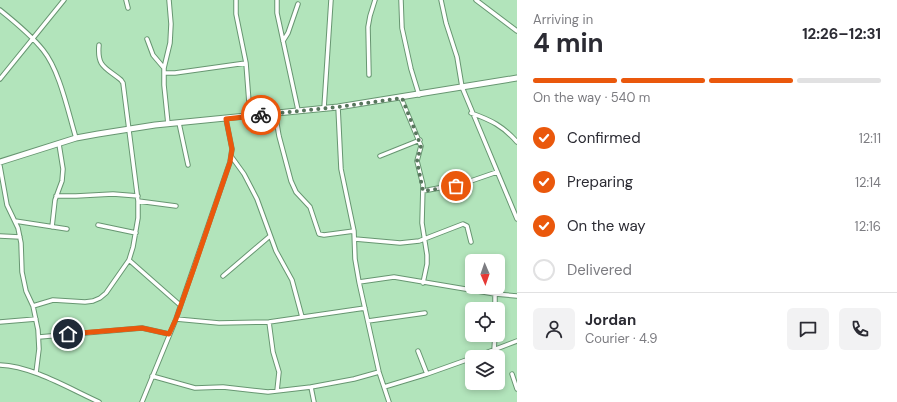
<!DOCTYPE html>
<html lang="en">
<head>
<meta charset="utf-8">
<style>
	body { margin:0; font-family:"DM Sans",sans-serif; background:#f2f2f3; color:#2b2b33; height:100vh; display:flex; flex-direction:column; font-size:15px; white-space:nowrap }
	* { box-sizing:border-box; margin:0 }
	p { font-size:13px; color:#7c7c81 }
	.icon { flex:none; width:22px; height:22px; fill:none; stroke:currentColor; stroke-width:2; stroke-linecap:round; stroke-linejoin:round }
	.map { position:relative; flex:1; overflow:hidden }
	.drawer { display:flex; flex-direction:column; background:#fff; width:380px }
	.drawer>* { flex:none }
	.needle { width:26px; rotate:178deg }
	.fabs { position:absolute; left:465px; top:254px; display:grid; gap:8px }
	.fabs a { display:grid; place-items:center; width:40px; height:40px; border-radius:6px; background:#fff; box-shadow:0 2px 6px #0003; font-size:20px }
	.pin { position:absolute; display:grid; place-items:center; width:34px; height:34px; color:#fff; margin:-17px; border:2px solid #fff; border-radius:50%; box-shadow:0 1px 4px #0007 }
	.courier { position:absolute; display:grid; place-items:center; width:40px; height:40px; margin:-20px; border:3px solid #ea580c; border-radius:50%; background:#fff; color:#222; box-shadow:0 1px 5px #0007 }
	.overview em { font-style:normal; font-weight:700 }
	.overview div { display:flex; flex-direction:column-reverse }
	.overview { display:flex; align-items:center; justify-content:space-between; height:68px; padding:0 16px }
	h1 { font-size:26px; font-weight:700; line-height:30px }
	.bar { display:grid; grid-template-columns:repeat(4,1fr); gap:6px 4px; align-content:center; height:48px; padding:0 16px }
	.bar i { height:5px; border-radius:3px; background:#e1e1e2 }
	.bar .selected { background:#ea580c }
	.bar p { grid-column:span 4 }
	.line { display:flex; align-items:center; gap:10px; padding:0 16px; border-top:1px solid #e1e1e2 }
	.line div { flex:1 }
	.round { display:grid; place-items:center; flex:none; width:42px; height:42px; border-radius:6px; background:#f2f2f3 }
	ol { padding:0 16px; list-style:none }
	li { display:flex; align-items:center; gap:12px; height:44px }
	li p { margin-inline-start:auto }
	li .icon { padding:4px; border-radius:50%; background:#ea580c; color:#fff; stroke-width:4 }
	li:last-child { color:#7c7c81 }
	li i { width:22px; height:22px; border:2px solid #e1e1e2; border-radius:50% }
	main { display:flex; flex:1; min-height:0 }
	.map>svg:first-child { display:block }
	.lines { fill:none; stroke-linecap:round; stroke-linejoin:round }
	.street-casing { stroke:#679671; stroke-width:5.5 }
	.secondary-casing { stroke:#679671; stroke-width:7 }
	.street { stroke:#fff; stroke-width:3.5 }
	.secondary { stroke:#fff; stroke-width:5 }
	.done { stroke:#58765d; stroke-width:4; stroke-dasharray:0 7.2 }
	.route { stroke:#ea580c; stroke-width:5 }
</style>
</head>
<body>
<main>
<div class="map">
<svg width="517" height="402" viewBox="0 0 517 402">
	<rect width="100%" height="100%" fill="#b2e4bb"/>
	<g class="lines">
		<defs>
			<path id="street" d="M126,0L128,8
				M236,0V14L246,63L250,116
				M277,0V13L298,110
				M401,0L402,28L411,69L419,95
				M441,0L446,23L457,57L462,87L517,219
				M476,0L517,31
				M0,10C15,22 31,35 43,50C60,71 68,112 76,138
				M147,39L153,55L164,68
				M283,41L288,33L298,4
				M164,73H175L246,63
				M369,75L368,27L370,16L375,0
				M0,79L64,0
				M401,98L421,146L417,161L423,185L422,223L427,255V264L423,283
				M338,107L341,169L354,231L355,259L359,282L379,372L389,402
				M324,108L331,0
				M275,113L279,136L291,181L296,192L310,207L319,234L324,235L354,231
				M471,113C491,120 503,126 517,142
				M179,123L188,165
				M168,124L164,85V68L170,43L171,24L169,0
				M231,156L244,174L257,199L276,251L292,280L302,317
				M380,156L420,140
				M0,166L7,205L18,228L21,243L22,272L26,291L33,306L38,330L39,349L36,373
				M423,191L465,183L497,172
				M56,196H76L113,194L138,196
				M138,201L176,206
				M15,221L67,229
				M98,225L136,233
				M52,227L55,200L62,181L63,169L59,144
				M0,236L20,237
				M355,239L400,243L419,241L463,224L467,226L471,242
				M129,260L180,305
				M223,276L270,236
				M359,282L394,277L495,294L517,296
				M33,306L53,300L85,302L93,301L100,298L106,293L129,260L133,247L138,218V201L123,83L121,80C105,67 97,67 99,45
				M495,309V294
				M176,319L219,323L269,322L365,308
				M368,321L425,313
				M0,322L36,319
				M269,322L273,352L279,372L277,391
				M39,337L142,328L169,334
				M494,350L495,335
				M418,351L427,374
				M475,357L517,341
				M0,365C32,366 70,389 99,402
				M512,374L517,389
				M152,376L195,388L223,387L268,392L311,387L354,379L379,372
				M311,387L314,402
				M384,387L427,374L472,358
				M142,402L176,319L230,162L232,149L226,119"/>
			<path id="secondary" d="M0,162L76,138L98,134L155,125L338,107L517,78"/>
		</defs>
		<use href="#street" class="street-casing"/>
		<use href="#secondary" class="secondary-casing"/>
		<use href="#street" class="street"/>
		<use href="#secondary" class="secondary"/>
	</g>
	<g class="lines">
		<path class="done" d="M261,115L338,107L402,98L421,146L417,161L423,191L456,186"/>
		<path class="route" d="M68,334L142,328L169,334L176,319L194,268L230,162L232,149L226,119L261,115"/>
	</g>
</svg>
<div class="fabs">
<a><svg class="needle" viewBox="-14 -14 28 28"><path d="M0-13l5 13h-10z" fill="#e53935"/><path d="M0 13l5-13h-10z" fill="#7c7c81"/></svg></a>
<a><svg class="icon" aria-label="locate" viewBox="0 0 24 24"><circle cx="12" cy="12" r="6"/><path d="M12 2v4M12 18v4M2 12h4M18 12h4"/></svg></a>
<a><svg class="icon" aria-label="layers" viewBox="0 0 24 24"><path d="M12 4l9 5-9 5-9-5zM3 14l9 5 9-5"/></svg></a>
</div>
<div class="pin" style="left:456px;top:186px;background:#ea580c"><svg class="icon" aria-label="bag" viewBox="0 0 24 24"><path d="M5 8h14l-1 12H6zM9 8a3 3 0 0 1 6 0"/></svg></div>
<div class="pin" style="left:68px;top:334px;background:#1f2937"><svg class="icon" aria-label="home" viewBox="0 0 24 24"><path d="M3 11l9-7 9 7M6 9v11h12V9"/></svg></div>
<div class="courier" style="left:261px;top:115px"><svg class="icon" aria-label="bike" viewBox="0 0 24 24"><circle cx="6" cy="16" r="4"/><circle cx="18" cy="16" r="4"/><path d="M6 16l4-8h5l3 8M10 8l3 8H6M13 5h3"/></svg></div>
</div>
<section class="drawer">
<div class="overview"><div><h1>4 min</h1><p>Arriving in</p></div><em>12:26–12:31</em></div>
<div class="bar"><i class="selected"></i><i class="selected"></i><i class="selected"></i><i></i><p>On the way · 540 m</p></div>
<ol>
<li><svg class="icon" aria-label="check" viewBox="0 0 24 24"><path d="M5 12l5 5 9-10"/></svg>Confirmed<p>12:11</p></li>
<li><svg class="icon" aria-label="check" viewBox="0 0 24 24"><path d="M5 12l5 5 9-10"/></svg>Preparing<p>12:14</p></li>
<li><svg class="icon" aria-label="check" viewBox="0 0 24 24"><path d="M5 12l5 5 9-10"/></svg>On the way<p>12:16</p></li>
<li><i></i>Delivered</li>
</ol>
<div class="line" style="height:72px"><a class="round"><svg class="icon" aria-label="person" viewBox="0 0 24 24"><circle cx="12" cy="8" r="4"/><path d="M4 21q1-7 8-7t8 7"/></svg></a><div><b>Jordan</b><p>Courier · 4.9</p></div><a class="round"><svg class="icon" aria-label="chat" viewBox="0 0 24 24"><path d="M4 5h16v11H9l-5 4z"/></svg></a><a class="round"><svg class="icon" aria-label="phone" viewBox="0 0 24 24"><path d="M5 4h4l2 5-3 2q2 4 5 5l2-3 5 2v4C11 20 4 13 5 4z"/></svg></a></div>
</section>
</main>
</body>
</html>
